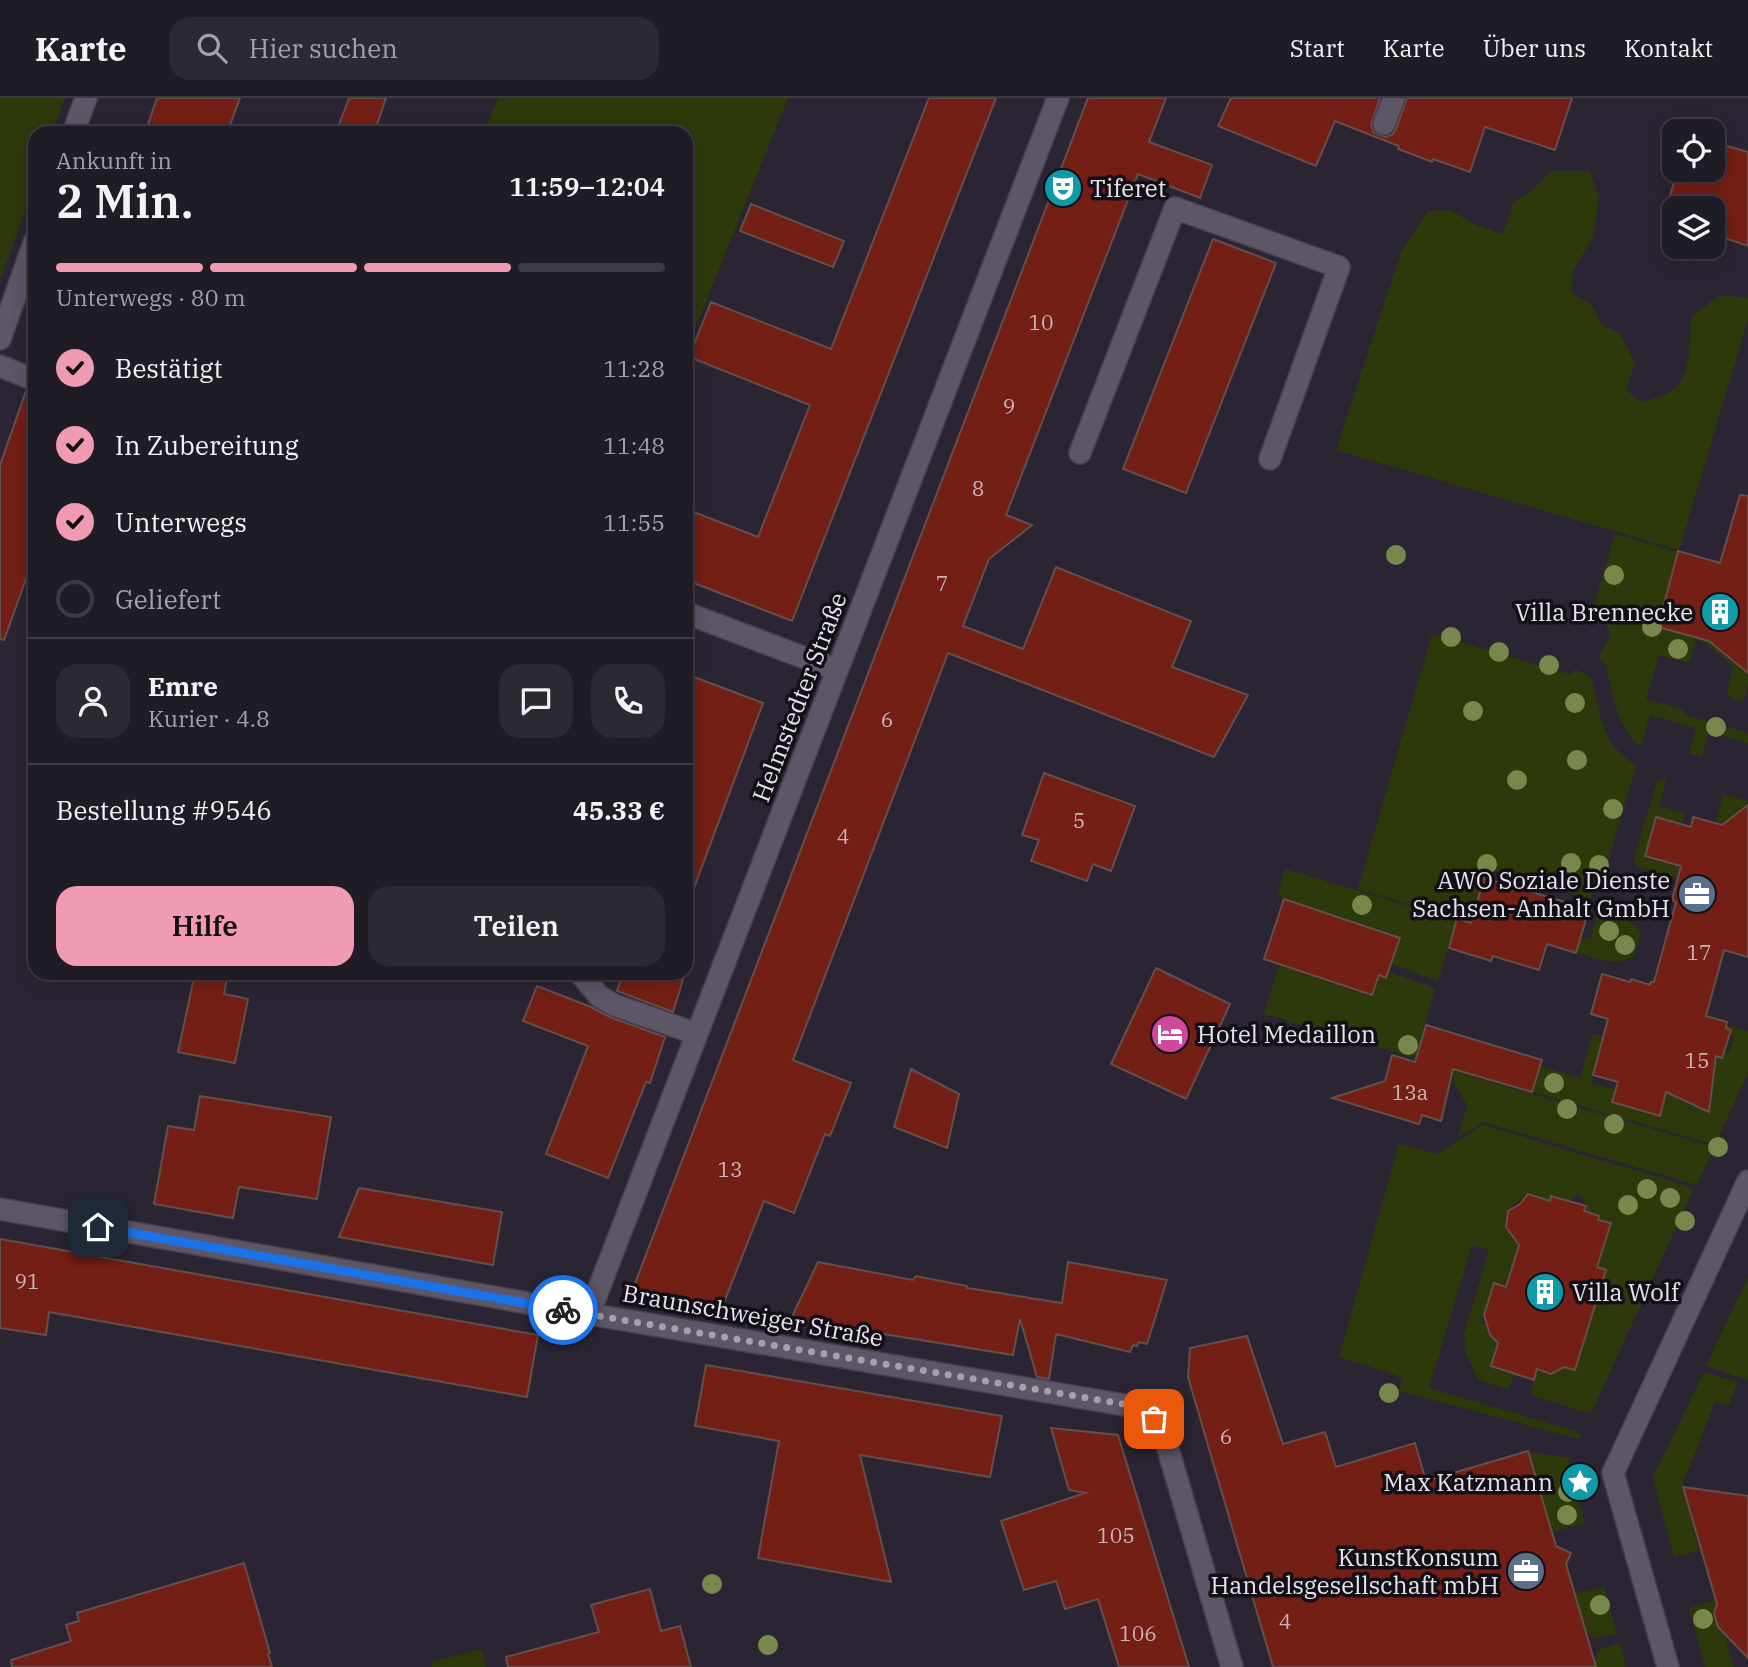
<!DOCTYPE html>
<html lang="de">
<head>
<meta charset="utf-8">
<style>
	body { margin:0; font-family:"IBM Plex Serif",serif; background:#2d2932; color:#f1f3f6; height:100vh; display:flex; flex-direction:column; font-size:26px; white-space:nowrap }
	* { box-sizing:border-box; margin:0 }
	p { font-size:23px; color:#a2a1a7 }
	.icon { flex:none; width:38px; height:38px; fill:none; stroke:currentColor; stroke-width:2; stroke-linecap:round; stroke-linejoin:round }
	.map { position:relative; flex:1; overflow:hidden }
	.drawer { position:absolute; left:28px; top:28px; width:665px; height:854px; display:flex; flex-direction:column; background:#201c26; border-radius:21px; box-shadow:0 4px 18px #0003,0 0 0 2px #3d3a43 }
	.drawer>* { flex:none }
	.buttons { position:absolute; left:1662px; top:21px; display:grid; gap:14px }
	.buttons a { display:grid; place-items:center; width:63px; height:63px; border-radius:14px; background:#201c26; box-shadow:0 4px 18px #0003,0 0 0 2px #3d3a43; font-size:35px }
	.pin { position:absolute; display:grid; place-items:center; width:60px; height:60px; color:#fff; margin:-30px; border-radius:14px; box-shadow:0 4px 10px #0006 }
	.courier { position:absolute; display:grid; place-items:center; width:70px; height:70px; margin:-35px; border:5px solid #1a73e8; border-radius:50%; background:#fff; color:#222; box-shadow:0 2px 9px #0007 }
	.overview em { font-style:normal; font-weight:600 }
	.overview div { display:flex; flex-direction:column-reverse }
	.overview { display:flex; align-items:center; justify-content:space-between; height:119px; padding:0 28px }
	h1 { font-size:46px; font-weight:600; line-height:52px }
	.bar { display:grid; grid-template-columns:repeat(4,1fr); gap:10px 7px; align-content:center; height:84px; padding:0 28px }
	.bar i { height:9px; border-radius:5px; background:#3d3a43 }
	.bar .current { background:#f19ab3 }
	.bar p { grid-column:span 4 }
	.line { display:flex; align-items:center; gap:18px; padding:0 28px; border-top:2px solid #3d3a43 }
	.line div { flex:1 }
	.round { display:grid; place-items:center; flex:none; width:74px; height:74px; border-radius:21px; background:#2d2932 }
	ol { padding:0 28px; list-style:none }
	li { display:flex; align-items:center; gap:21px; height:77px }
	li p { margin-inline-start:auto }
	li .icon { padding:7px; border-radius:50%; background:#f19ab3; color:#111; stroke-width:4 }
	li:last-child { color:#a2a1a7 }
	li i { width:38px; height:38px; border:4px solid #3d3a43; border-radius:50% }
	.primary-button { display:flex; gap:14px; margin-top:auto; padding:14px 28px }
	.primary-button a { flex:1; height:80px; border-radius:21px; background:#f19ab3; color:#111; font-size:28px; font-weight:600; line-height:80px; text-align:center }
	.primary-button a+a { background:#2d2932; color:#f1f3f6 }
	header { display:flex; align-items:center; gap:42px; box-sizing:border-box; height:98px; padding:0 35px; background:#201c26; border-bottom:2px solid #3d3a43 }
	header strong { font-size:33px }
	nav { display:flex; gap:38px; margin-inline-start:auto; font-size:24px }
	.search { width:490px; height:63px; background:#2d2932; display:flex; align-items:center; gap:18px; box-sizing:border-box; padding:0 24px; border-radius:21px; color:#a2a1a7; font-size:26px }
	.map>svg:first-child { display:block }
	.green { fill:#2d390a }
	.building { fill:#741f15; stroke:#634f4b; stroke-width:2 }
	.lines { fill:none; stroke-linecap:round; stroke-linejoin:round }
	.minor-casing { stroke:#47414d; stroke-width:24 }
	.minor { stroke:#5d5667; stroke-width:21 }
	.tree { fill:#78884d }
	.done { stroke:#a5a0ac; stroke-width:7; stroke-dasharray:0 12.6 }
	.route { stroke:#1a73e8; stroke-width:9 }
	.labels { text-anchor:middle; dominant-baseline:central; stroke-width:7; stroke-linejoin:round; paint-order:stroke }
	.number-label { font-size:21px; fill:#cab2b7 }
	.poi-label { font-size:24px; fill:#e7e3ed; stroke:#120f16; text-anchor:end }
	.street-label { font-size:24px; fill:#e7e3ed; stroke:#120f16 }
</style>
</head>
<body>
<header>
<strong>Karte</strong>
<div class="search"><svg class="icon" aria-label="search" viewBox="0 0 24 24"><circle cx="10" cy="10" r="6"/><path d="M15 15l6 6"/></svg>Hier suchen</div>
<nav><a>Start</a><a>Karte</a><a>Über uns</a><a>Kontakt</a></nav>
</header>
<div class="map">
<svg width="1748" height="1569" viewBox="0 0 1748 1569">
	<rect width="100%" height="100%" fill="#2b2533"/>
	<path class="green" d="M0,0H65L53,35H35V85L0,183Z
		M498,0H788L686,253V35H484Z
		M1552,73H1590L1599,100L1593,140L1573,172L1571,195L1591,206L1602,227L1620,235L1635,265L1626,292L1642,304C1651,301 1666,298 1673,292C1692,277 1690,241 1691,219L1720,197L1748,200V222L1679,452L1336,352L1401,154L1428,113L1450,112L1476,127L1503,136L1513,105L1528,95Z
		M1615,436L1678,454L1657,529L1682,536L1689,509C1704,537 1718,559 1748,571V587L1743,604L1731,600L1727,594L1733,568C1720,560 1710,545 1696,541L1689,565L1659,557L1646,601L1682,611L1688,618L1748,635V645L1709,634L1702,659L1689,656L1696,630L1650,617L1641,649C1615,629 1614,595 1605,566L1598,560L1610,538L1606,521L1593,511Z
		M1432,536L1572,577L1575,571L1591,580C1602,616 1599,645 1636,667L1604,778L1598,776L1591,801L1486,770L1470,824L1358,791Z
		M1667,680L1659,708L1685,716L1682,725L1655,719L1644,759L1680,769L1676,780L1641,770L1633,764L1657,683Z
		M1723,696L1748,703V723L1732,719L1724,725L1716,724Z
		M1285,771L1456,822L1438,883L1392,866L1394,860L1386,857L1393,836L1277,798Z
		M1598,814C1614,818 1632,820 1641,835L1634,858C1615,870 1597,860 1576,854L1581,839L1590,841Z
		M1279,867L1372,899L1380,879L1387,881L1389,874L1435,890L1415,960L1264,916Z
		M1726,927L1748,933V975L1715,1047L1533,994L1541,968L1580,980L1593,936L1605,939L1591,985L1617,992L1667,990L1691,1008L1700,1010L1707,1007L1712,1002L1713,994L1710,986L1717,958L1730,953L1733,941L1728,932L1724,931Z
		M1453,973L1714,1049L1697,1087L1483,1024L1458,1039L1467,1007L1454,986Z
		M1483,1027L1694,1090L1591,1316L1530,1297L1537,1273L1542,1274L1544,1268L1553,1271L1555,1274L1559,1272L1558,1268L1575,1272L1606,1172L1598,1169L1611,1125L1599,1121L1600,1117L1585,1113L1586,1108L1582,1099L1576,1097L1570,1103L1551,1097L1549,1102L1527,1097C1522,1104 1515,1104 1510,1110C1499,1122 1506,1136 1520,1141L1505,1187L1494,1184L1481,1225L1490,1228L1487,1232L1490,1240L1498,1242L1492,1261L1497,1272L1508,1275L1515,1271L1509,1292L1479,1282L1466,1256L1464,1237L1489,1152L1472,1147L1429,1290L1575,1333L1581,1336L1579,1341L1399,1293L1402,1279L1339,1259L1399,1046L1437,1056Z
		M1748,1179V1282L1706,1268Z
		M1704,1274L1737,1284L1729,1307L1715,1304L1682,1388L1699,1452L1674,1459L1653,1379Z
		M1529,1354L1571,1360L1568,1366L1585,1425L1552,1434Z
		M1604,1488L1617,1535L1596,1541L1587,1536L1575,1496Z
		M1715,1502L1734,1569H1705L1689,1510Z
		M1620,1545L1626,1569H1596L1594,1561L1599,1552Z
		M481,1551L486,1569H432L431,1564Z"/>
	<path class="building" d="M157,0H240L227,35H145Z
		M349,0H386L374,35H336Z
		M929,0H996L792,523L686,482V411L758,439L810,307L689,259L711,204L831,251Z
		M1088,0H1166L1149,44L1212,67L1200,100L1138,76L1006,417L1032,427L989,461L963,528L1023,551L1056,469L1191,523L1172,569L1248,597L1214,659L948,555L793,962L851,985L830,1038L825,1036L794,1115L764,1103L721,1212L631,1196Z
		M1231,0H1380L1371,27L1374,35L1385,39L1392,37L1396,31L1407,0H1572L1555,52L1485,29L1470,74L1433,61L1432,64L1398,51L1399,48L1335,23L1316,68L1218,28Z
		M1713,44L1748,54V148L1713,136V110H1675V123L1663,119L1678,72H1713Z
		M751,106L844,143L833,169L740,133Z
		M1213,141L1276,165L1186,395L1123,371Z
		M26,293L35,295V456L4,542L0,541V367Z
		M1740,397L1748,398V575L1709,543L1658,529L1678,453L1720,465Z
		M686,576L763,605L691,798L686,797Z
		M1044,675L1135,708L1111,773L1093,766L1087,783L1031,763L1039,742L1022,737Z
		M1748,707V859L1724,852L1706,918L1727,924L1726,930L1731,932L1722,960L1716,958L1709,1014L1666,994L1660,1018L1612,1004L1618,984L1593,977L1608,921L1591,916L1602,876L1630,884L1631,881L1650,887L1651,884H1654L1676,804L1672,802L1681,768L1645,758L1656,719L1691,729L1693,719L1722,727Z
		M1484,780L1589,811L1576,855L1547,846L1539,872L1493,858L1491,863L1449,850L1457,820L1471,825Z
		M1284,801L1400,840L1386,880L1379,877L1372,897L1264,861Z
		M1156,870L1230,906L1186,1001L1111,966Z
		M195,875H228L224,896L248,901L235,965L178,954Z
		M623,875H685L673,914L617,893Z
		M537,888L591,909L610,919L665,939L650,985L646,984L608,1080L546,1056L588,948L523,923Z
		M1426,927L1542,962L1532,994L1453,971L1441,1023L1422,1017L1419,1026L1332,1000L1385,983L1392,957L1415,964Z
		M911,971L959,996L947,1050L894,1029Z
		M200,998L331,1019L317,1101L239,1089L233,1120L154,1106L168,1028L194,1032Z
		M359,1090L502,1114L493,1167L339,1139Z
		M1528,1096L1550,1103L1551,1098L1586,1108L1584,1113L1599,1118L1598,1122L1611,1125L1597,1169L1606,1172L1575,1272L1564,1269L1551,1276L1537,1271L1534,1282L1491,1268L1498,1245L1490,1237L1484,1217L1494,1185L1506,1189L1519,1147L1506,1129L1508,1113L1520,1106Z
		M0,1141L538,1237L527,1299L49,1214L46,1237L0,1230Z
		M818,1164L913,1182L916,1178L967,1188V1190L1062,1205L1068,1164L1167,1182L1147,1246L1139,1244L1137,1248L1133,1247L1130,1254L1056,1236L1049,1281L1037,1279L1020,1221L1013,1257L791,1221Z
		M1247,1238L1283,1346L1325,1334L1336,1369L1415,1345L1426,1383L1528,1353L1556,1448L1571,1455L1566,1466L1596,1569H1273L1188,1279L1190,1250Z
		M706,1267L1002,1318L990,1379L860,1357L891,1484L758,1460L779,1343L695,1328Z
		M1051,1330L1118,1337L1189,1569H1119L1098,1501L1065,1511L1056,1483L1024,1492L1001,1423L1085,1395L1069,1392Z
		M1683,1389L1748,1398V1560L1718,1529L1714,1515L1717,1506Z
		M244,1465L270,1555L268,1556L272,1569H12L11,1562L71,1543L66,1527L79,1523L77,1515Z
		M650,1491L661,1533L680,1528L691,1569H508L506,1559L599,1534L591,1507Z"/>
	<g class="lines">
		<defs>
			<path id="minor" d="M1384,26L1394,0
				M73,35L86,0
				M0,241L35,142
				M0,268L35,282
				M1080,355L1175,110L1339,169L1270,361
				M686,515L837,572
				M580,875L599,898L614,907L697,936
				M0,1111L589,1216L1136,1309L1154,1321L1163,1334L1232,1569
				M589,1216L1058,0
				M1668,1569L1613,1375L1748,1083"/>
		</defs>
		<use href="#minor" class="minor-casing"/>
		<use href="#minor" class="minor"/>
	</g>
	<g class="tree">
		<circle cx="1396" cy="457" r="10"/>
		<circle cx="1614" cy="477" r="10"/>
		<circle cx="1652" cy="529" r="10"/>
		<circle cx="1451" cy="539" r="10"/>
		<circle cx="1678" cy="551" r="10"/>
		<circle cx="1499" cy="554" r="10"/>
		<circle cx="1549" cy="567" r="10"/>
		<circle cx="1575" cy="605" r="10"/>
		<circle cx="1473" cy="613" r="10"/>
		<circle cx="1716" cy="629" r="10"/>
		<circle cx="1577" cy="662" r="10"/>
		<circle cx="1517" cy="682" r="10"/>
		<circle cx="1613" cy="711" r="10"/>
		<circle cx="1571" cy="765" r="10"/>
		<circle cx="1487" cy="766" r="10"/>
		<circle cx="1599" cy="767" r="10"/>
		<circle cx="1362" cy="807" r="10"/>
		<circle cx="1609" cy="833" r="10"/>
		<circle cx="1625" cy="847" r="10"/>
		<circle cx="1408" cy="947" r="10"/>
		<circle cx="1554" cy="985" r="10"/>
		<circle cx="1567" cy="1011" r="10"/>
		<circle cx="1614" cy="1026" r="10"/>
		<circle cx="1718" cy="1049" r="10"/>
		<circle cx="1647" cy="1091" r="10"/>
		<circle cx="1670" cy="1100" r="10"/>
		<circle cx="1628" cy="1107" r="10"/>
		<circle cx="1685" cy="1123" r="10"/>
		<circle cx="1389" cy="1295" r="10"/>
		<circle cx="1568" cy="1394" r="10"/>
		<circle cx="1567" cy="1417" r="10"/>
		<circle cx="712" cy="1486" r="10"/>
		<circle cx="1600" cy="1507" r="10"/>
		<circle cx="1703" cy="1521" r="10"/>
		<circle cx="768" cy="1547" r="10"/>
	</g>
	<g class="lines">
		<path class="done" d="M563,1212L1129,1307L1149,1316L1154,1321"/>
		<path class="route" d="M98,1129L563,1212"/>
	</g>
	<defs>
		<symbol id="theatre-disc" viewBox="-11 -11 22 22"><circle r="9.5" fill="#0f9aa8" stroke="#120f16"/><path d="M-5-5.5Q0-4 5-5.5V0Q5 5 0 6Q-5 5-5 0ZM-3.3-2.5H-1v1.5H-3.3ZM1-2.5H3.3v1.5H1ZM-2.8 1Q0 5.5 2.8 1Z" fill="#fff"/></symbol>
		<symbol id="building-disc" viewBox="-11 -11 22 22"><circle r="9.5" fill="#0f9aa8" stroke="#120f16"/><path d="M-4-6H4V6H1V3H-1V6H-4ZM-2.5-4.3h1.7v1.8h-1.7ZM.8-4.3h1.7v1.8H.8ZM-2.5-1h1.7V.8h-1.7ZM.8-1h1.7V.8H.8Z" fill="#fff"/></symbol>
		<symbol id="office-disc" viewBox="-11 -11 22 22"><circle r="9.5" fill="#5c6f8a" stroke="#120f16"/><path d="M-6-3h4V-5.5h4V-3h4V5H-6ZM-1-4.5V-3h2v-1.5ZM-6 0V1H6V0Z" fill="#fff"/></symbol>
		<symbol id="hotel-disc" viewBox="-11 -11 22 22"><circle r="9.5" fill="#d1479c" stroke="#120f16"/><path d="M-6-4.5h1.5V1H6V5H4.5V3h-9V5H-6ZM-4 0a1.8 1.8 0 1 1 3.6 0ZM.5 0V-2.5h3Q6-2.5 6 0Z" fill="#fff"/></symbol>
		<symbol id="sight-disc" viewBox="-11 -11 22 22"><circle r="9.5" fill="#0f9aa8" stroke="#120f16"/><path d="M0-6L1.8-2.2L6-1.7L2.9 1.2L3.7 5.4L0 3.3L-3.7 5.4L-2.9 1.2L-6-1.7L-1.8-2.2Z" fill="#fff"/></symbol>
	</defs>
	<g fill-rule="evenodd">
		<use href="#theatre-disc" x="1041" y="68" width="44" height="44"/>
		<use href="#building-disc" x="1698" y="492" width="44" height="44"/>
		<use href="#office-disc" x="1675" y="774" width="44" height="44"/>
		<use href="#hotel-disc" x="1148" y="914" width="44" height="44"/>
		<use href="#building-disc" x="1523" y="1172" width="44" height="44"/>
		<use href="#sight-disc" x="1558" y="1362" width="44" height="44"/>
		<use href="#office-disc" x="1504" y="1451" width="44" height="44"/>
	</g>
	<g class="labels">
		<g class="number-label">
			<text x="1041" y="224">10</text>
			<text x="1009" y="308">9</text>
			<text x="978" y="390">8</text>
			<text x="942" y="485">7</text>
			<text x="887" y="621">6</text>
			<text x="1079" y="722">5</text>
			<text x="843" y="738">4</text>
			<text x="1699" y="854">17</text>
			<text x="1697" y="962">15</text>
			<text x="1410" y="994">13a</text>
			<text x="730" y="1071">13</text>
			<text x="27" y="1183">91</text>
			<text x="1226" y="1338">6</text>
			<text x="1116" y="1437">105</text>
			<text x="1285" y="1523">4</text>
			<text x="1138" y="1535">106</text>
		</g>
		<g class="poi-label">
			<text x="1090" y="90" text-anchor="start">Tiferet</text>
			<text x="1693" y="514">Villa Brennecke</text>
			<text x="1670" y="782">AWO Soziale Dienste<tspan x="1670" dy="28">Sachsen-Anhalt GmbH</tspan></text>
			<text x="1197" y="936" text-anchor="start">Hotel Medaillon</text>
			<text x="1572" y="1194" text-anchor="start">Villa Wolf</text>
			<text x="1553" y="1384">Max Katzmann</text>
			<text x="1499" y="1459">KunstKonsum<tspan x="1499" dy="28">Handelsgesellschaft mbH</tspan></text>
		</g>
		<g class="street-label">
			<text transform="translate(799 599) rotate(-69)">Helmstedter Straße</text>
			<text transform="translate(753 1217) rotate(10)">Braunschweiger Straße</text>
		</g>
	</g>
</svg>
<div class="buttons">
<a><svg class="icon" aria-label="locate" viewBox="0 0 24 24"><circle cx="12" cy="12" r="6"/><path d="M12 2v4M12 18v4M2 12h4M18 12h4"/></svg></a>
<a><svg class="icon" aria-label="layers" viewBox="0 0 24 24"><path d="M12 4l9 5-9 5-9-5zM3 14l9 5 9-5"/></svg></a>
</div>
<div class="pin" style="left:1154px;top:1321px;background:#ea580c"><svg class="icon" aria-label="bag" viewBox="0 0 24 24"><path d="M5 8h14l-1 12H6zM9 8a3 3 0 0 1 6 0"/></svg></div>
<div class="pin" style="left:98px;top:1129px;background:#1f2937"><svg class="icon" aria-label="home" viewBox="0 0 24 24"><path d="M3 11l9-7 9 7M6 9v11h12V9"/></svg></div>
<div class="courier" style="left:563px;top:1212px"><svg class="icon" aria-label="bike" viewBox="0 0 24 24"><circle cx="6" cy="16" r="4"/><circle cx="18" cy="16" r="4"/><path d="M6 16l4-8h5l3 8M10 8l3 8H6M13 5h3"/></svg></div>
<section class="drawer">
<div class="overview"><div><h1>2 Min.</h1><p>Ankunft in</p></div><em>11:59–12:04</em></div>
<div class="bar"><i class="current"></i><i class="current"></i><i class="current"></i><i></i><p>Unterwegs · 80 m</p></div>
<ol>
<li><svg class="icon" aria-label="check" viewBox="0 0 24 24"><path d="M5 12l5 5 9-10"/></svg>Bestätigt<p>11:28</p></li>
<li><svg class="icon" aria-label="check" viewBox="0 0 24 24"><path d="M5 12l5 5 9-10"/></svg>In Zubereitung<p>11:48</p></li>
<li><svg class="icon" aria-label="check" viewBox="0 0 24 24"><path d="M5 12l5 5 9-10"/></svg>Unterwegs<p>11:55</p></li>
<li><i></i>Geliefert</li>
</ol>
<div class="line" style="height:126px"><a class="round"><svg class="icon" aria-label="person" viewBox="0 0 24 24"><circle cx="12" cy="8" r="4"/><path d="M4 21q1-7 8-7t8 7"/></svg></a><div><b>Emre</b><p>Kurier · 4.8</p></div><a class="round"><svg class="icon" aria-label="chat" viewBox="0 0 24 24"><path d="M4 5h16v11H9l-5 4z"/></svg></a><a class="round"><svg class="icon" aria-label="phone" viewBox="0 0 24 24"><path d="M5 4h4l2 5-3 2q2 4 5 5l2-3 5 2v4C11 20 4 13 5 4z"/></svg></a></div>
<div class="line" style="height:91px"><div>Bestellung #9546</div><b>45.33 €</b></div>
<div class="primary-button"><a>Hilfe</a><a>Teilen</a></div>
</section>
</div>
</body>
</html>
